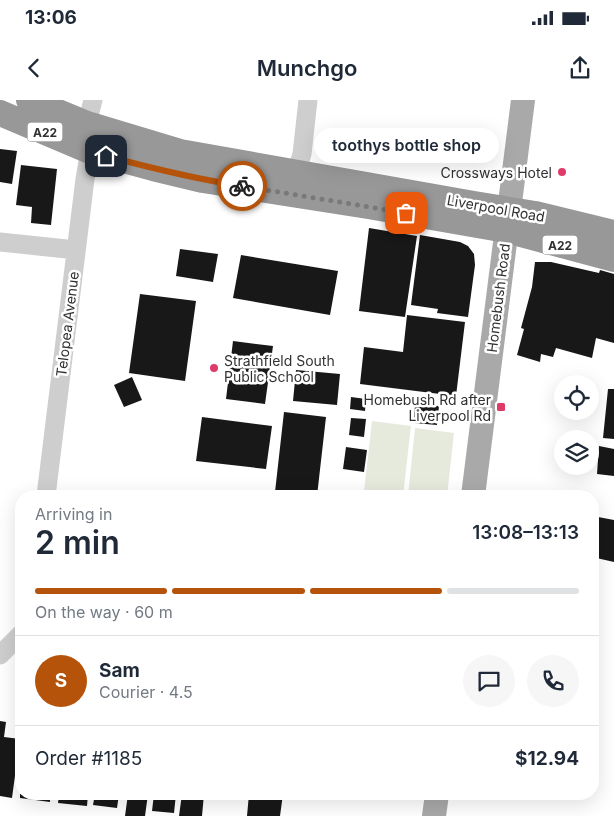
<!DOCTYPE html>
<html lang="en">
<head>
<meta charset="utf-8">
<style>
	body { margin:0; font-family:Inter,sans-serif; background:#f6f6f7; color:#1f2937; height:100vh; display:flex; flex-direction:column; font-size:19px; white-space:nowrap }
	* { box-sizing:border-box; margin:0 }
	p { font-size:16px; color:#747a83 }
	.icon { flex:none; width:28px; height:28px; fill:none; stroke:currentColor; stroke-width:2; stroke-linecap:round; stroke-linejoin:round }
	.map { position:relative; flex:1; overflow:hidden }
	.side { position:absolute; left:15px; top:390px; width:584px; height:310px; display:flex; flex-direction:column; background:#fff; border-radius:20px; box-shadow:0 5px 20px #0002 }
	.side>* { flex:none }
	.controls { position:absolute; left:554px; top:275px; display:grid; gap:10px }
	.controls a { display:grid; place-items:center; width:45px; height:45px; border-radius:50%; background:#fff; box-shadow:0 5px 20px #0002; font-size:25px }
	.pin { position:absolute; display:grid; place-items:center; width:42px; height:42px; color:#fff; margin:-21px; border-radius:10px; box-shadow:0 2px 8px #0006 }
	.courier { position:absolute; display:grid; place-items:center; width:50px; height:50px; margin:-25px; border:4px solid #b45309; border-radius:50%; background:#fff; color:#222; box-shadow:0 1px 6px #0007 }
	.bubble { position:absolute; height:35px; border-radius:18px; background:#fff; box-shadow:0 5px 20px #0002; font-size:16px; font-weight:600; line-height:35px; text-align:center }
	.head em { font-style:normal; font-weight:600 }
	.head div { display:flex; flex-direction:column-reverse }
	.head { display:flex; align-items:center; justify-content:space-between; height:85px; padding:0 20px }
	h1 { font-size:32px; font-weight:600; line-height:38px }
	.bar { display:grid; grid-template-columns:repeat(4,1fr); gap:8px 5px; align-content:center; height:60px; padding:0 20px }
	.bar i { height:6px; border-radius:4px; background:#e0e1e3 }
	.bar .on { background:#b45309 }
	.bar p { grid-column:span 4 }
	.line { display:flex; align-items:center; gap:12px; padding:0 20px; border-top:1px solid #e0e1e3 }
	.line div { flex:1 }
	.round { display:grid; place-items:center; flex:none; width:52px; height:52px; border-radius:26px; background:#f6f6f7 }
	.status { display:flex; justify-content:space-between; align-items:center; height:35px; padding:0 25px; background:#fff; direction:ltr }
	.status svg { height:14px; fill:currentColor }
	header { display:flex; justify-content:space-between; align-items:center; height:65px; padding:0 20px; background:#fff; font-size:22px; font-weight:600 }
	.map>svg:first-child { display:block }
	.green { fill:#e6eadd }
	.building { fill:#181818 }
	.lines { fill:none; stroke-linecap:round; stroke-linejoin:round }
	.minor { stroke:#cecece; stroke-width:19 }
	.major { stroke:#a9a9a9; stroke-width:24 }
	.highway { stroke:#989898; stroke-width:26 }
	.done { stroke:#797979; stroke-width:5; stroke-dasharray:0 9 }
	.route { stroke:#b45309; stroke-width:6 }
	.poi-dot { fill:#df3b68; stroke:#fff; stroke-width:2 }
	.labels { text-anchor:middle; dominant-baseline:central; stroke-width:5; stroke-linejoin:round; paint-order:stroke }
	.shield { fill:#fff; stroke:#6f6f6f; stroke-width:1 }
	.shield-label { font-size:12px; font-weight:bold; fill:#313131 }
	.poi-label { font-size:14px; fill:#313131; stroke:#fff; text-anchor:end }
	.street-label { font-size:14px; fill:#313131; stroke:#fff }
</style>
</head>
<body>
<div class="status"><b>13:06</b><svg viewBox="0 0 49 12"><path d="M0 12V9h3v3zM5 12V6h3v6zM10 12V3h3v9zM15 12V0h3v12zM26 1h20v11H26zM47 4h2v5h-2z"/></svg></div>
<header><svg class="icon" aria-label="back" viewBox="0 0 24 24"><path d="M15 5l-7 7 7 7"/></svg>Munchgo<svg class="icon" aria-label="share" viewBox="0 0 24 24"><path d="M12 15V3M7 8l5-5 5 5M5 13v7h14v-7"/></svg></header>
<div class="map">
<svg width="614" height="716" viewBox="0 0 614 716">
	<rect width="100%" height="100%" fill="#fff"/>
	<path class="green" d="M372,321L411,326L403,396L364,391Z
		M415,328L454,333L447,396H408Z"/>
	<path class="building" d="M0,49L17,51L12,84L0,82Z
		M21,65L57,69L51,125L31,123L32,107L16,105Z
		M369,128L417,136L405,217L359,211Z
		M420,135L460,142L468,146L474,154L475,165L468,217L437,213L438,209L411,205Z
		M180,149L218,154L213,182L176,176Z
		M241,155L338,171L330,215L233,198Z
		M535,162H551L599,173L600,170L614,174V243L596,238L592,258L556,248L553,257L541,254L540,262L517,255L524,229L521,228L532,187Z
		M140,194L196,201L185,281L129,273Z
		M407,215L465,222L456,296L360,284L364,247L403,252Z
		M233,241L273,246L265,304L226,299Z
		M296,270L340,274L337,305L293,301Z
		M132,277L142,300L124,307L114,285Z
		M608,289H614V339L603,338Z
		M351,297L366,299L365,311L350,309Z
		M415,304L439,306L437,325L414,323Z
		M284,312L326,317L317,396L275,392Z
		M202,317L272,326L266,369L196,361Z
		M351,318L366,319L364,337L349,335Z
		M599,346L614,349V376L597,374Z
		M346,347L367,350L364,372L343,369Z
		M598,417L614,420V462L592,457V435Z
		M0,621L6,622L4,637L20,639L12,698L0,696Z
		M20,694H50V702L20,698Z
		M59,694H88L87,706L58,703Z
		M95,694H119L117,708L93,705Z
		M128,694H148L145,716H125Z
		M154,694H176L174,713L152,711Z
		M182,694H204L202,716H179Z
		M249,694H283L280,716H247Z"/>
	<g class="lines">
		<path class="minor" d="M87,24L93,0
			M296,73L302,54L308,0
			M0,142L76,150
			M46,396L85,79L90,51
			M0,555L21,534"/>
		<path class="major" d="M473,396L523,0
			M434,716L437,694"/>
		<path class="highway" d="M29,0L87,24L180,52L474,104L535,114L614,133
			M0,13L90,51L153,68L203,80L368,106L506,130L614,159"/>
	</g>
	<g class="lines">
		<path class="done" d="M242,86L406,113"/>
		<path class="route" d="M106,56C151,68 195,79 242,86"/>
	</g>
	<g class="poi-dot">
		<circle cx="562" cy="72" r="5"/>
		<circle cx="214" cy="268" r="5"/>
		<rect x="496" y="302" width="10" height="10" rx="2.5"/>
	</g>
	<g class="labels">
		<g class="shield">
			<rect x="27.5" y="22.5" width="35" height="19" rx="4"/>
			<rect x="542.5" y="135.5" width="35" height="19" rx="4"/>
		</g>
		<g class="shield-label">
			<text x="45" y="32">A22</text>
			<text x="560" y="145">A22</text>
		</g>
		<g class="poi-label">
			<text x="552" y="72">Crossways Hotel</text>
			<text x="224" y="260" text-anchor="start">Strathfield South<tspan x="224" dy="16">Public School</tspan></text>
			<text x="491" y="299">Homebush Rd after<tspan x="491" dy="16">Liverpool Rd</tspan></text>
		</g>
		<g class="street-label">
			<text transform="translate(496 108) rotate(10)">Liverpool Road</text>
			<text transform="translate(498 198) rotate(-83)">Homebush Road</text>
			<text transform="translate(67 224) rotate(-83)">Telopea Avenue</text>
		</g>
	</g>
</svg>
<div class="controls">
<a><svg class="icon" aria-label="locate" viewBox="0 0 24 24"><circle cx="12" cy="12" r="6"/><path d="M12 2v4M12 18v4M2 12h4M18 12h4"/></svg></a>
<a><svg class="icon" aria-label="layers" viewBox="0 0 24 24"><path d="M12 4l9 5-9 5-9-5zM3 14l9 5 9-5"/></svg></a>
</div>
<div class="pin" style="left:406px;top:113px;background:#ea580c"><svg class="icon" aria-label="bag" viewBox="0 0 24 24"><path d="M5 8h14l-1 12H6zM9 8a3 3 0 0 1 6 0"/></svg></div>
<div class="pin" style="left:106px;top:56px;background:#1f2937"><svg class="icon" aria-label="home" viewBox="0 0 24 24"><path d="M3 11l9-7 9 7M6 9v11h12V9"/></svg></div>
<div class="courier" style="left:242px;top:86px"><svg class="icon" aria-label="bike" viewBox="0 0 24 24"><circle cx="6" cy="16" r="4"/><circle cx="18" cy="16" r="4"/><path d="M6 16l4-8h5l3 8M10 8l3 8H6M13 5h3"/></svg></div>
<div class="bubble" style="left:314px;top:28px;width:185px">toothys bottle shop</div>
<section class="side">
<div class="head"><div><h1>2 min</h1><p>Arriving in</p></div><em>13:08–13:13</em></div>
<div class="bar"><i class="on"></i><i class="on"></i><i class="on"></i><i></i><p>On the way · 60 m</p></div>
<div class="line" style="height:90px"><b class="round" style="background:#b45309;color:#fff">S</b><div><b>Sam</b><p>Courier · 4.5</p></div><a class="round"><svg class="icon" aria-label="chat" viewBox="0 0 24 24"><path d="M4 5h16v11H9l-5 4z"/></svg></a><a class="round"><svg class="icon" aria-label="phone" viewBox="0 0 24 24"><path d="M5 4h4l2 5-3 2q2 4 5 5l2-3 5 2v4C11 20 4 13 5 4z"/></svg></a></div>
<div class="line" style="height:65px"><div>Order #1185</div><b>$12.94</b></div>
</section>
</div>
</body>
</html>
